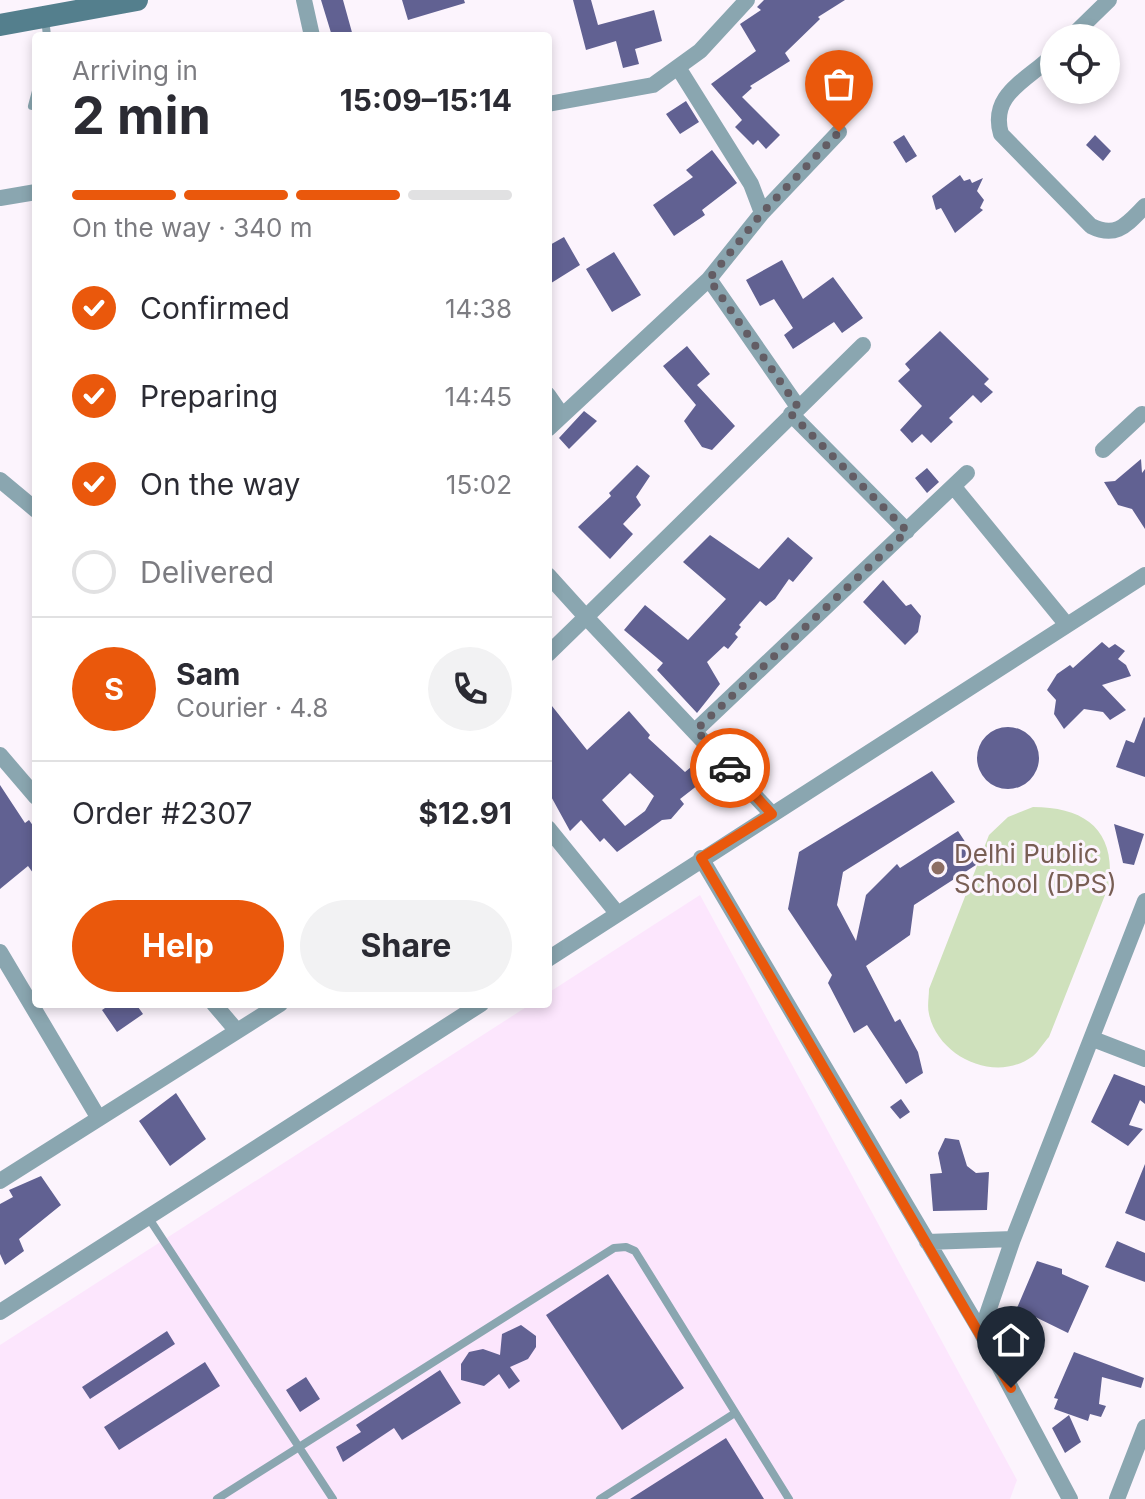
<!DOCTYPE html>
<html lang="en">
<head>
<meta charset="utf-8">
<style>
	body { margin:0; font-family:Inter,sans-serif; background:#f2f2f3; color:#2b2b33; height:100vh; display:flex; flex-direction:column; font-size:30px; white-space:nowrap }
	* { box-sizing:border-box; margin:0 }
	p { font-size:26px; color:#7c7c81 }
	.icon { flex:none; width:44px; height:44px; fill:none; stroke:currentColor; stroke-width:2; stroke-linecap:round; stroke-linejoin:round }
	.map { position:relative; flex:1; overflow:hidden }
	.details { position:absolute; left:32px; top:32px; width:520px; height:976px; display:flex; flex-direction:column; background:#fff; border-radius:8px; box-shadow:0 4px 12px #0003 }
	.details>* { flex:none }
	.buttons { position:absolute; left:1040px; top:24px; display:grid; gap:16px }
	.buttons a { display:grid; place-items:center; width:80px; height:80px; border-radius:50%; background:#fff; box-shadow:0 4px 12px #0003; font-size:40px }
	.pin { position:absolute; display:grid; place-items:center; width:68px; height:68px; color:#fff; margin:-82px -34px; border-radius:50% 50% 50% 0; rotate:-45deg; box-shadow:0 0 8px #0007 }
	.pin .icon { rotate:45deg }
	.courier { position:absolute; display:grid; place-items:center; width:80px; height:80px; margin:-40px; border:6px solid #ea580c; border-radius:50%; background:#fff; color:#222; box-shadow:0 2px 10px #0007 }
	.summary em { font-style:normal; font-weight:700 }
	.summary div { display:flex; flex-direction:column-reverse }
	.summary { display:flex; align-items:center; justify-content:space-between; height:136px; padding:0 40px }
	h1 { font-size:52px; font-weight:700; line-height:60px }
	.bar { display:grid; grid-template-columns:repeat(4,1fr); gap:12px 8px; align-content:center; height:96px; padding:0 40px }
	.bar i { height:10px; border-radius:6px; background:#e1e1e2 }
	.bar .active { background:#ea580c }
	.bar p { grid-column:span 4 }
	.line { display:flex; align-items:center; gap:20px; padding:0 40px; border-top:2px solid #e1e1e2 }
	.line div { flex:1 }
	.round { display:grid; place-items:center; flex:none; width:84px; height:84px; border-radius:42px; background:#f2f2f3 }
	ol { padding:0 40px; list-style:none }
	li { display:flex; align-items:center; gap:24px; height:88px }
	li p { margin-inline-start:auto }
	li .icon { padding:8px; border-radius:50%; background:#ea580c; color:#fff; stroke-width:4 }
	li:last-child { color:#7c7c81 }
	li i { width:44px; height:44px; border:4px solid #e1e1e2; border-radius:50% }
	.button { display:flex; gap:16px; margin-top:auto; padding:16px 40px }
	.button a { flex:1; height:92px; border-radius:48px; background:#ea580c; color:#fff; font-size:32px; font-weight:700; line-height:92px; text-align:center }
	.button a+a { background:#f2f2f3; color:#2b2b33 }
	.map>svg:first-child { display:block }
	.built { fill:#fce6fd }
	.green { fill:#cfe1bc }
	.building { fill:#616192; fill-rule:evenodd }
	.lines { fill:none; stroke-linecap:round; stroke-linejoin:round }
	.lane { stroke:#8aa6b0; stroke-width:8 }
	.street { stroke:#8aa6b0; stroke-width:16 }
	.secondary { stroke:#547f8d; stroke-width:22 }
	.done { stroke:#635d64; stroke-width:8; stroke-dasharray:0 14.4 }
	.route { stroke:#ea580c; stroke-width:10 }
	.education-dot { fill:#8d6e63; stroke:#fcf4fd; stroke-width:3 }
	.labels { text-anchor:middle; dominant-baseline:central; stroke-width:6; stroke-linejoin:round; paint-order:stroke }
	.education-label { font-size:26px; fill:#785e54; stroke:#fcf4fd; text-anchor:start }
</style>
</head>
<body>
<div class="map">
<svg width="1145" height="1499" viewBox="0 0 1145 1499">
	<rect width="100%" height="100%" fill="#fcf4fd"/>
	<path class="built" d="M700,895L1017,1480L1010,1499H0V1345L531,1004H548V993Z"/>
	<path class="green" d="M1033,807C1085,807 1116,830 1109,885L1049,1037C1044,1042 1039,1051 1033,1056C996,1084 938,1057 929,1014C927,1006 929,997 929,989L989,835L1008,817Z"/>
	<path class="building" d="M321,0H343L353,36H332Z
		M402,0H464L465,3L408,20Z
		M573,0H591L598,25L654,10L662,41L635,49L639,64L623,68L616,41L586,50Z
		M764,0H845L818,17L820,19L785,53L790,61L750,86L752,88L742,97L780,135L766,149L758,140L753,145L735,127L742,120L711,84L756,51L740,24L761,10L757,7Z
		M686,101L699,122L680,134L666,114Z
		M904,135L917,156L906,163L893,142Z
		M1095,135L1111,151L1103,161L1086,145Z
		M712,150L737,183L702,210L705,215L674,236L653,205L693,177L686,170Z
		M960,175L964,181L970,179L972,183L983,178L977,191L984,200L980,208L983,210L955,233L941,208L936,210L932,196Z
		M564,237L580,265L548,285V246Z
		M614,252L641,295L612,312L586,269Z
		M782,260L803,299L833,277L863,318L842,333L834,322L793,349L784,335L793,328L774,299L760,306L746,280Z
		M940,331L989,379L984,384L993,392L981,403L973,395L949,418L953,422L931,443L922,434L912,443L900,430L922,406L898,381L910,370L905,364Z
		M687,346L710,374L697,385L735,426L712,450L702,447L684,421L696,405L663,366Z
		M584,411L597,421L569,449L559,438Z
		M1141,459L1142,473L1145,469V529L1132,509L1118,505L1104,482L1115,481Z
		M637,465L650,476L636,497L641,505L623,524L633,534L610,559L578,527L611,496L609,493Z
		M927,468L939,482L927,493L915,478Z
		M710,535L759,569L788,537L813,558L793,582L789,579L775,599L766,606L760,601L739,625L741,627L735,634L738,637L728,649L724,646L707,662L720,684L697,713L657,670L663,663L624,630L645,605L688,640L726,599L683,562Z
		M883,580L906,606L911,604L921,616L918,632L905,645L863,602Z
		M1102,642L1109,648L1115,644L1125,651L1118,659L1126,665L1131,676L1102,685L1126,710L1110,720L1103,712L1084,709L1064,729L1054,714L1056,700L1047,690L1057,674L1070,665L1073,668Z
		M548,701L587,750L629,711L650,735L648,738L685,772L702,758L722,786L709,798L698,785L680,799L684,804L671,819L662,820L617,852L604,838L600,842L581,820L570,831L548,791ZM630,773L654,796L645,811L625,826L602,800Z
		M1144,717L1145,718V777L1116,767L1126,740L1134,743Z
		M977 758a31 31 0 1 1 62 0a31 31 0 1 1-62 0Z
		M932,771L955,802L843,872L837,905L856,941L866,895L897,864L900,868L958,831L979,863L914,905L910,935L866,966L895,1022L900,1019L918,1052L923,1073L906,1084L867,1025L854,1033L828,983L832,975L788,909L799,852Z
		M0,785L25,823L29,820L36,830V877L28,866L0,889Z
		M1114,824L1144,834L1134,865L1123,863Z
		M111,1004H136L143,1014L117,1032L102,1010Z
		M1114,1074L1145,1086V1104L1140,1100L1129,1125L1143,1129L1128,1146L1091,1122Z
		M176,1093L206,1139L170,1166L139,1121Z
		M901,1099L910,1112L900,1119L890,1107Z
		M945,1138L959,1140L967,1166L976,1173L989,1172L987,1210L933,1211L930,1174L942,1173L938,1153Z
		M1145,1164V1221L1125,1213Z
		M41,1176L61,1205L19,1239L24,1251L5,1265L0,1254V1204L13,1197L9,1190Z
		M1117,1241L1145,1253V1282L1105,1267Z
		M1037,1261L1062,1269V1274L1089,1286L1068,1333L1017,1308Z
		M608,1274L684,1388L622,1430L546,1315Z
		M521,1325L536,1336V1347L528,1359L510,1367L520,1381L509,1389L499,1374L484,1386L461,1380V1364L469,1352L483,1349L500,1355L502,1334Z
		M167,1331L175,1344L90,1399L82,1387Z
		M1074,1352L1144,1378L1141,1388L1102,1377L1099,1404L1106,1406L1101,1417L1090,1414L1088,1421L1054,1409L1058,1399L1054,1398Z
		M205,1362L220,1386L119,1450L104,1427Z
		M440,1370L461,1403L402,1440L394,1428L343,1462L336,1447L361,1432L356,1425Z
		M306,1377L320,1399L300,1412L286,1390Z
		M1069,1415L1081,1442L1065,1453L1052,1428Z
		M726,1438L764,1499H630Z"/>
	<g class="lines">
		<path class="lane" d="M45,18L47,36
			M32,106L36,91
			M148,1217L333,1499
			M217,1499L614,1248L626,1247L635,1251L789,1499
			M600,1499L735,1413"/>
		<path class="street" d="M304,0L312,36
			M1070,38L1109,0
			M1054,54C1029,80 989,93 1001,134L1091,226C1117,239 1127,224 1145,206
			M679,69L751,184L762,213
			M548,104L653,85L700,51L747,0
			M0,198L36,192
			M709,279L798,407
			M548,395L562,415
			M791,414L907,531
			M548,429L709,279L762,213L839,132
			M1103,450L1142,414
			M0,480L36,510
			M954,487L1067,625
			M548,575L586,617L548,654
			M696,730L967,473
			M0,755L36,797
			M772,814L586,617L863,345
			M548,828L617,913
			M701,858L981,1332L1070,1499
			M0,952L98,1117
			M548,959L1145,575
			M214,1004L237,1031
			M1093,1039L1145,1059
			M0,1181L280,1004
			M1013,1239L1145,901
			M927,1242L1013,1239L981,1332
			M0,1312L481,1004
			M1117,1499L1145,1427"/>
		<path class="secondary" d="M0,25L137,0"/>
	</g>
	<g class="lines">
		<path class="done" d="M730,768L696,730L907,531L791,414L798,407L709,279L762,213L839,132"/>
		<path class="route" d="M730,768L772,814L701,858L1011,1388"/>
	</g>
	<circle class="education-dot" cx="938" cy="868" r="8"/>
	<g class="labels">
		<g class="education-label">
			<text x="954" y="853">Delhi Public<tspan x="954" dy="30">School (DPS)</tspan></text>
		</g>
	</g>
</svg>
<div class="buttons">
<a><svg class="icon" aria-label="locate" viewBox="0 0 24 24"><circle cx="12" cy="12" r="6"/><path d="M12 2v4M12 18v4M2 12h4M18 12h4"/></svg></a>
</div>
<div class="pin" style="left:839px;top:132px;background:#ea580c"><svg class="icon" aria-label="bag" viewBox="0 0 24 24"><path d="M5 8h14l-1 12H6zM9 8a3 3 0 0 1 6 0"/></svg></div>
<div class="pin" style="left:1011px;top:1388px;background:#1f2937"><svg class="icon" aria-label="home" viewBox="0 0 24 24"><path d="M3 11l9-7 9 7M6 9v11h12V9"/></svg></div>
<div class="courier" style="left:730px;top:768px"><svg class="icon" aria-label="car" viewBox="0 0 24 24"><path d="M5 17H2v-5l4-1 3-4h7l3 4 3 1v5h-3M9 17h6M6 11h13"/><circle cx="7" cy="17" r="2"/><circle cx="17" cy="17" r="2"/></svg></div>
<section class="details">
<div class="summary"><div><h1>2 min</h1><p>Arriving in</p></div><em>15:09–15:14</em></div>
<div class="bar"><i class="active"></i><i class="active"></i><i class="active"></i><i></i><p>On the way · 340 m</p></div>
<ol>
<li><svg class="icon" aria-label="check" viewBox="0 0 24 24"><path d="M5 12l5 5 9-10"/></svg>Confirmed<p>14:38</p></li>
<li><svg class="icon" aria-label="check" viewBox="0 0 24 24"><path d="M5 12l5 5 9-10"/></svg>Preparing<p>14:45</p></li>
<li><svg class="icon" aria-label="check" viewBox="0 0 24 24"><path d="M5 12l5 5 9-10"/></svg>On the way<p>15:02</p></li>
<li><i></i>Delivered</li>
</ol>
<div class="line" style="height:144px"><b class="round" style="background:#ea580c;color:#fff">S</b><div><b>Sam</b><p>Courier · 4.8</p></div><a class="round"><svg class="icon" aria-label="phone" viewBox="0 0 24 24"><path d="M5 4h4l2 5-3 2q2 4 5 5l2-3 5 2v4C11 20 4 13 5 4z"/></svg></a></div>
<div class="line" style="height:104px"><div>Order #2307</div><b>$12.91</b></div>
<div class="button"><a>Help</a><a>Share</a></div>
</section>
</div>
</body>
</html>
